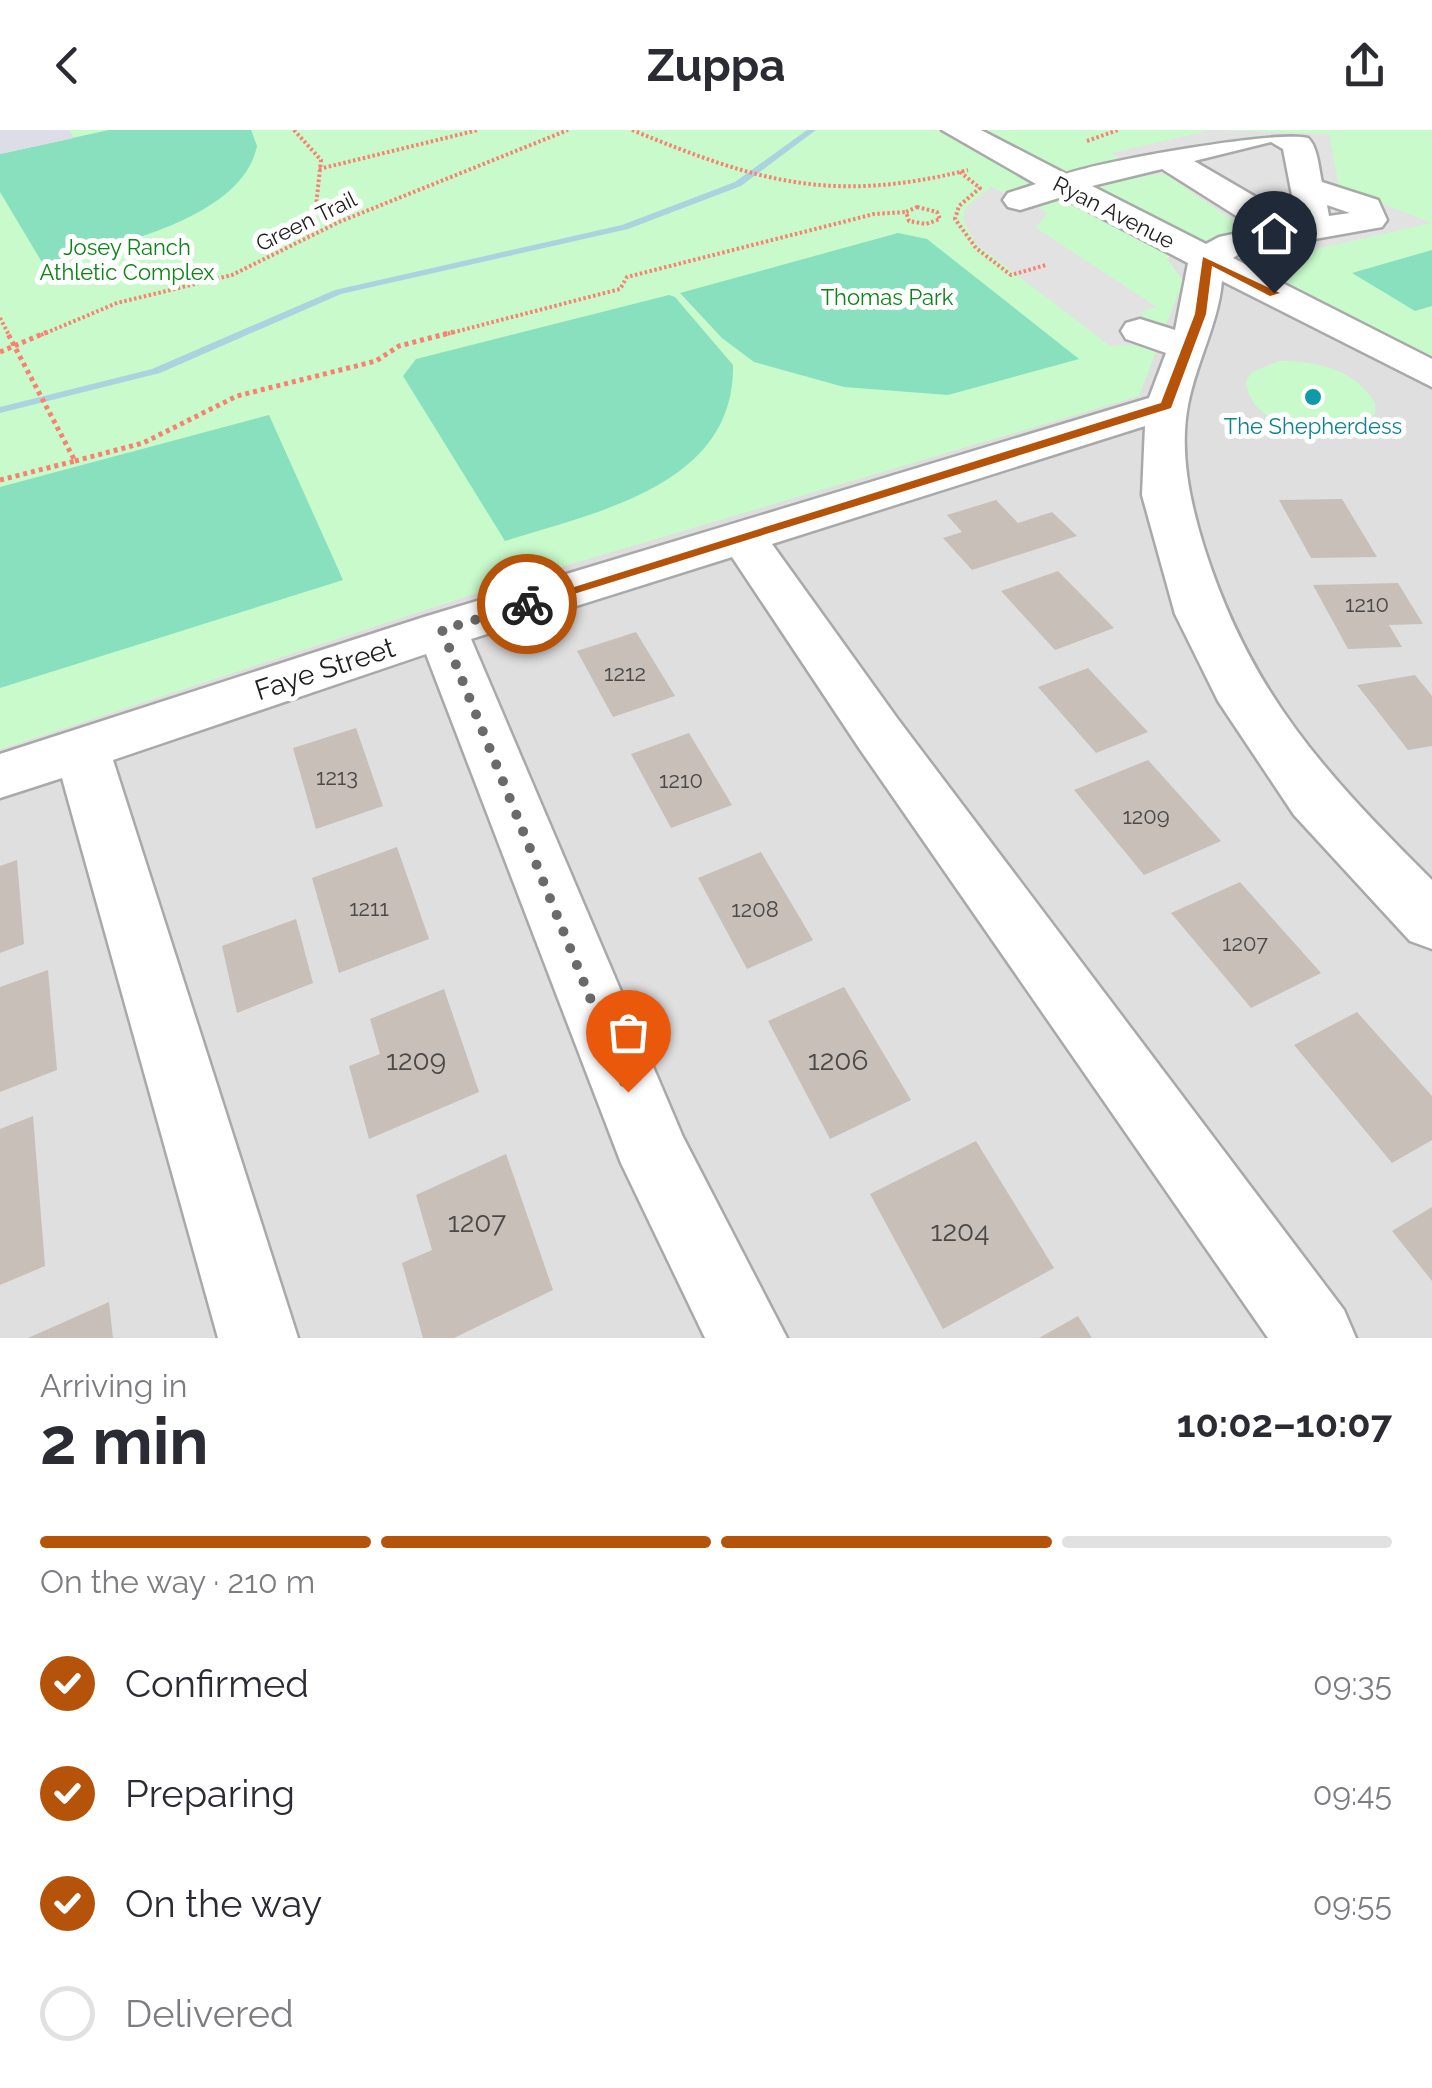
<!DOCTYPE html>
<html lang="en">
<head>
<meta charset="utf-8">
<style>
	body { margin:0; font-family:Raleway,sans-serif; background:#f2f2f3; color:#2b2b33; height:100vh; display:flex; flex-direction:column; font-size:38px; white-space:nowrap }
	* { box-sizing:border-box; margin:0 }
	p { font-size:32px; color:#7c7c81 }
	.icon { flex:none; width:55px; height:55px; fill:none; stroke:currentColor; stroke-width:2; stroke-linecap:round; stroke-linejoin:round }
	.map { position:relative; height:1208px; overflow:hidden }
	.drawer { display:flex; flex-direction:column; background:#fff; flex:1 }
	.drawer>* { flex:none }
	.pin { position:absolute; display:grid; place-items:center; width:85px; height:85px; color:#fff; margin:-102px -42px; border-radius:50% 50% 50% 0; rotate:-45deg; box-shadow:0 0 10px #0007 }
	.pin .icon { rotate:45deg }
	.courier { position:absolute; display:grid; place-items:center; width:100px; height:100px; margin:-50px; border:8px solid #b45309; border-radius:50%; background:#fff; color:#222; box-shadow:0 2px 12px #0007 }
	.headline em { font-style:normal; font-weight:700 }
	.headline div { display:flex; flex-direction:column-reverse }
	.headline { display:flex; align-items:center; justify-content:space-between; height:170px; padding:0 40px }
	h1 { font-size:65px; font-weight:700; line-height:75px }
	.bar { display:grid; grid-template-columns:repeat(4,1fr); gap:15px 10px; align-content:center; height:120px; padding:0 40px }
	.bar i { height:12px; border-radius:8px; background:#e1e1e2 }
	.bar .selected { background:#b45309 }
	.bar p { grid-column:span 4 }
	ol { padding:0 40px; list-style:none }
	li { display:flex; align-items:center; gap:30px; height:110px }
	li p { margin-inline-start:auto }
	li .icon { padding:10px; border-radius:50%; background:#b45309; color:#fff; stroke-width:4 }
	li:last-child { color:#7c7c81 }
	li i { width:55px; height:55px; border:5px solid #e1e1e2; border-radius:50% }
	header { display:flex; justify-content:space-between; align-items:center; height:130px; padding:0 40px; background:#fff; font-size:45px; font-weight:700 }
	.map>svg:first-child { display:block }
	.residential { fill:#e0dfdf }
	.park { fill:#c8facc }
	.pitch { fill:#88e0be }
	.parking { fill:#e2e2e2 }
	.plaza { fill:#dddde8 }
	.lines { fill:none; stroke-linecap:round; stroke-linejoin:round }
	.stream { fill:#aad3df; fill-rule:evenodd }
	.building { fill:#c7bfb8 }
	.minor-casing { stroke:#a9a9a9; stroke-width:5 }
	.path-far1 { stroke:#fa8072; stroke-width:4; stroke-dasharray:2.5 2.5; stroke-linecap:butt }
	.path { stroke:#fa8072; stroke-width:5; stroke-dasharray:4 4; stroke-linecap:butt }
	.minor { fill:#fff; fill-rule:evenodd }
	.route { fill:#b45309 }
	.done { stroke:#6b6a68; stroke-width:10; stroke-dasharray:0 18 }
	.culture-dot { fill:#0f9aa8; stroke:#fff; stroke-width:4 }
	.labels { text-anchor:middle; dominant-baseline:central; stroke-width:10; stroke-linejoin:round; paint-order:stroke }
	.far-street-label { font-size:22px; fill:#222; stroke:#fff }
	.far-park-label { font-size:22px; fill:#0c8416; stroke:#fff }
	.far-culture-label { font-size:22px; fill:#0d838f; stroke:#fff }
	.number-label { font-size:22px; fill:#4b4948 }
	.street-label { font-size:28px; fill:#222; stroke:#fff }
	.near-number-label { font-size:28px; fill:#4b4948 }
</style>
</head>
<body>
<header><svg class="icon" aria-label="back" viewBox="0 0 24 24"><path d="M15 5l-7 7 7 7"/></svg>Zuppa<svg class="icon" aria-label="share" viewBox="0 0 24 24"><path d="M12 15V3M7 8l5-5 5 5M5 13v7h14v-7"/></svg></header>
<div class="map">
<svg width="1432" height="1208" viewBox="0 0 1432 1208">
	<rect width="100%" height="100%" fill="#f2efe9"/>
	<path class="residential" d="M1199,112L1432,228V1208H0V619L504,454Z"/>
	<path class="park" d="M0,0H1432V228L1199,112L1166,127L1183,151L1139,266L504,454L0,619Z
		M1279,231C1316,231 1355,239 1375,273V284C1345,316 1248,302 1246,251L1252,242Z"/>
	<path class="pitch" d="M109,0H251L257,16C242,91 105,117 43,134L0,62V24Z
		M898,103L927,109L1079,229L948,265L844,257L754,232L722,208L680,163Z
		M1432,120V176L1415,181L1352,143Z
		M669,165L675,167L733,235C735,356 596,382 505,411L403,246L416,229Z
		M269,285L343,450L0,558V357Z"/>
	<path class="parking" d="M1211,0L1329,4L1339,57L1432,93L1302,122L1286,114L1271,117L1165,44L1143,46L1111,23Z
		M991,57L1048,82L1036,98L1157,177L1141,182L1145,188L1134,215L1110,216L975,113L963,89L966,77Z"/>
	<path class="plaza" d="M0,0H69L74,8L0,24Z"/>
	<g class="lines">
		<path class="stream" d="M807,0H816L741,56L628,99L341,164L160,243L0,283V277L152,239L335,160L622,95L735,52Z"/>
	</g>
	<path class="building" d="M1342,369L1377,427L1311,428L1279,370Z
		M996,370L1018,393L1052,382L1077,406L972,440L943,408L962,402L947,385Z
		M1058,441L1114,498L1055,520L1001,461Z
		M1398,453L1423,494L1389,495L1402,517L1348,519L1313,455Z
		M636,502L675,566L613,587L577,521Z
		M1088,538L1148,602L1096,623L1038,557Z
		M1415,545L1432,566V616L1408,620L1357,555Z
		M356,598L383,676L316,699L293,618Z
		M689,603L732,675L671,698L631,624Z
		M1148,630L1221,711L1144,745L1074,660Z
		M397,717L429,809L339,843L312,748Z
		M761,722L813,810L747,839L698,748Z
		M17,730L24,814L0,823V736Z
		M1240,752L1321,843L1251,878L1171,783Z
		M296,789L313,853L237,883L222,816Z
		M48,840L57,940L0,962V857Z
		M844,857L911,970L830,1009L768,891Z
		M444,859L479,962L369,1009L349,936L380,924L370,889Z
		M1357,882L1432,966V1010L1392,1033L1294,915Z
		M33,986L45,1136L0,1155V999Z
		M976,1011L1054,1138L943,1199L870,1064Z
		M506,1024L553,1160L454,1208H423L402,1133L432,1120L416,1065Z
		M1432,1077V1151L1392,1101Z
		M109,1172L113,1208H28Z
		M1078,1186L1092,1208H1039Z"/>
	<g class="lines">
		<defs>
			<path id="minor" d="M942,0H981L1066,44C1106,30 1279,0 1308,8C1318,17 1319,40 1322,52L1378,70L1387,90L1382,97L1242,122L1233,128L1432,229V257L1222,151C1218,195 1196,232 1188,275C1179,322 1190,372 1204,417C1251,565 1325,643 1432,750V819L1410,811L1294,685L1218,571L1175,484L1142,365L1145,296L772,414L897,588L1344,1180L1356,1208H1268L859,618L732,427L471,509L683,1007L787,1208H705L621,1033L426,524L113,630L298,1208H218L62,648L0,668V624L424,487L1149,268L1166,223L1126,209L1121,201L1126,193L1140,189L1175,200L1188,133L1062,67L1020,80L1008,77L1003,70L1008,63L1036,54ZM1271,12L1283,19L1297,91L1194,31ZM1162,39L1257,99L1219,107L1206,114L1092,56ZM1327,75L1350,83L1329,86Z"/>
		</defs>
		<use href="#minor" class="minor-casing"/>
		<path class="path-far1" d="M294,0L321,30L316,76L306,108
			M632,0C759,52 832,74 968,40
			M1087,11L1118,0
			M319,39L478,0
			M960,42L980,58L959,76L955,89L976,118L1011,145L1046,135
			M917,77L937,82L940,89L926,94L909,91L906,82Z
			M0,188L9,205
			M41,205L117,173L232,145L339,92L568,0
			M443,205L620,159L627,147L874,84L906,82"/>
		<path class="path" d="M0,222L47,202
			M75,331L143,313L237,266L376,231L399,216L453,202
			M0,350L75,331L7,202"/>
		<use href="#minor" class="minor"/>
	</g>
	<path class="route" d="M1203,127L1280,163L1270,166L1212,136L1206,184L1171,278L532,477L520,474L1161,273L1195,184Z"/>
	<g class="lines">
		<path class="done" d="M527,474L442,500L628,962"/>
	</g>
	<circle class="culture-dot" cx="1313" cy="267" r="10"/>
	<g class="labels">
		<g class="far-street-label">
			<text transform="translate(1114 82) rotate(27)">Ryan Avenue</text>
			<text transform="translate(306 91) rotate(-26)">Green Trail</text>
		</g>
		<g class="far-park-label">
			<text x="127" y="117">Josey Ranch<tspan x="127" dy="25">Athletic Complex</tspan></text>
			<text x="887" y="167">Thomas Park</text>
		</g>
		<g class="far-culture-label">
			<text x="1313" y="296">The Shepherdess</text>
		</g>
		<g class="number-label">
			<text x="1367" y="474">1210</text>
			<text x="625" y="543">1212</text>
			<text x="337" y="647">1213</text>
			<text x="681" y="650">1210</text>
			<text x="1146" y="686">1209</text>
			<text x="369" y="778">1211</text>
			<text x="755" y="779">1208</text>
			<text x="1245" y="813">1207</text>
		</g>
		<g class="street-label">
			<text transform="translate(325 539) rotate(-18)">Faye Street</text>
		</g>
		<g class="near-number-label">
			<text x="416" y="930">1209</text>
			<text x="838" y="930">1206</text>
			<text x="477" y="1092">1207</text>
			<text x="960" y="1101">1204</text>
		</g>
	</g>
</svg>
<div class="pin" style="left:628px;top:962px;background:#ea580c"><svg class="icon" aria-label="bag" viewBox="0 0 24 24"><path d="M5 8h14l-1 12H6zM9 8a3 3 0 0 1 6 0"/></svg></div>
<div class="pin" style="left:1274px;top:163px;background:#1f2937"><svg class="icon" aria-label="home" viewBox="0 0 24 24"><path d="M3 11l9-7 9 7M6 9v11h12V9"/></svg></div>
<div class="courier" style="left:527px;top:474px"><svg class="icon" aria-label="bike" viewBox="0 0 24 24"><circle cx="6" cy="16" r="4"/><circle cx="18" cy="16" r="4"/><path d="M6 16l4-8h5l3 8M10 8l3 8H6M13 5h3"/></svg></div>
</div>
<section class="drawer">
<div class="headline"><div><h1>2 min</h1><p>Arriving in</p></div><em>10:02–10:07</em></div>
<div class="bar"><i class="selected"></i><i class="selected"></i><i class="selected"></i><i></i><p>On the way · 210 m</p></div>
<ol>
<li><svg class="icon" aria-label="check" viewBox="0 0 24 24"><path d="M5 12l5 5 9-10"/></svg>Confirmed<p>09:35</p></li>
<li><svg class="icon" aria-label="check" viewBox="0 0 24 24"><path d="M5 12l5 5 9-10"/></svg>Preparing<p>09:45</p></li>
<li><svg class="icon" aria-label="check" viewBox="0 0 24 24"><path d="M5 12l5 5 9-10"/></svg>On the way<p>09:55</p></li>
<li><i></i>Delivered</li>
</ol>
</section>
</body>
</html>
